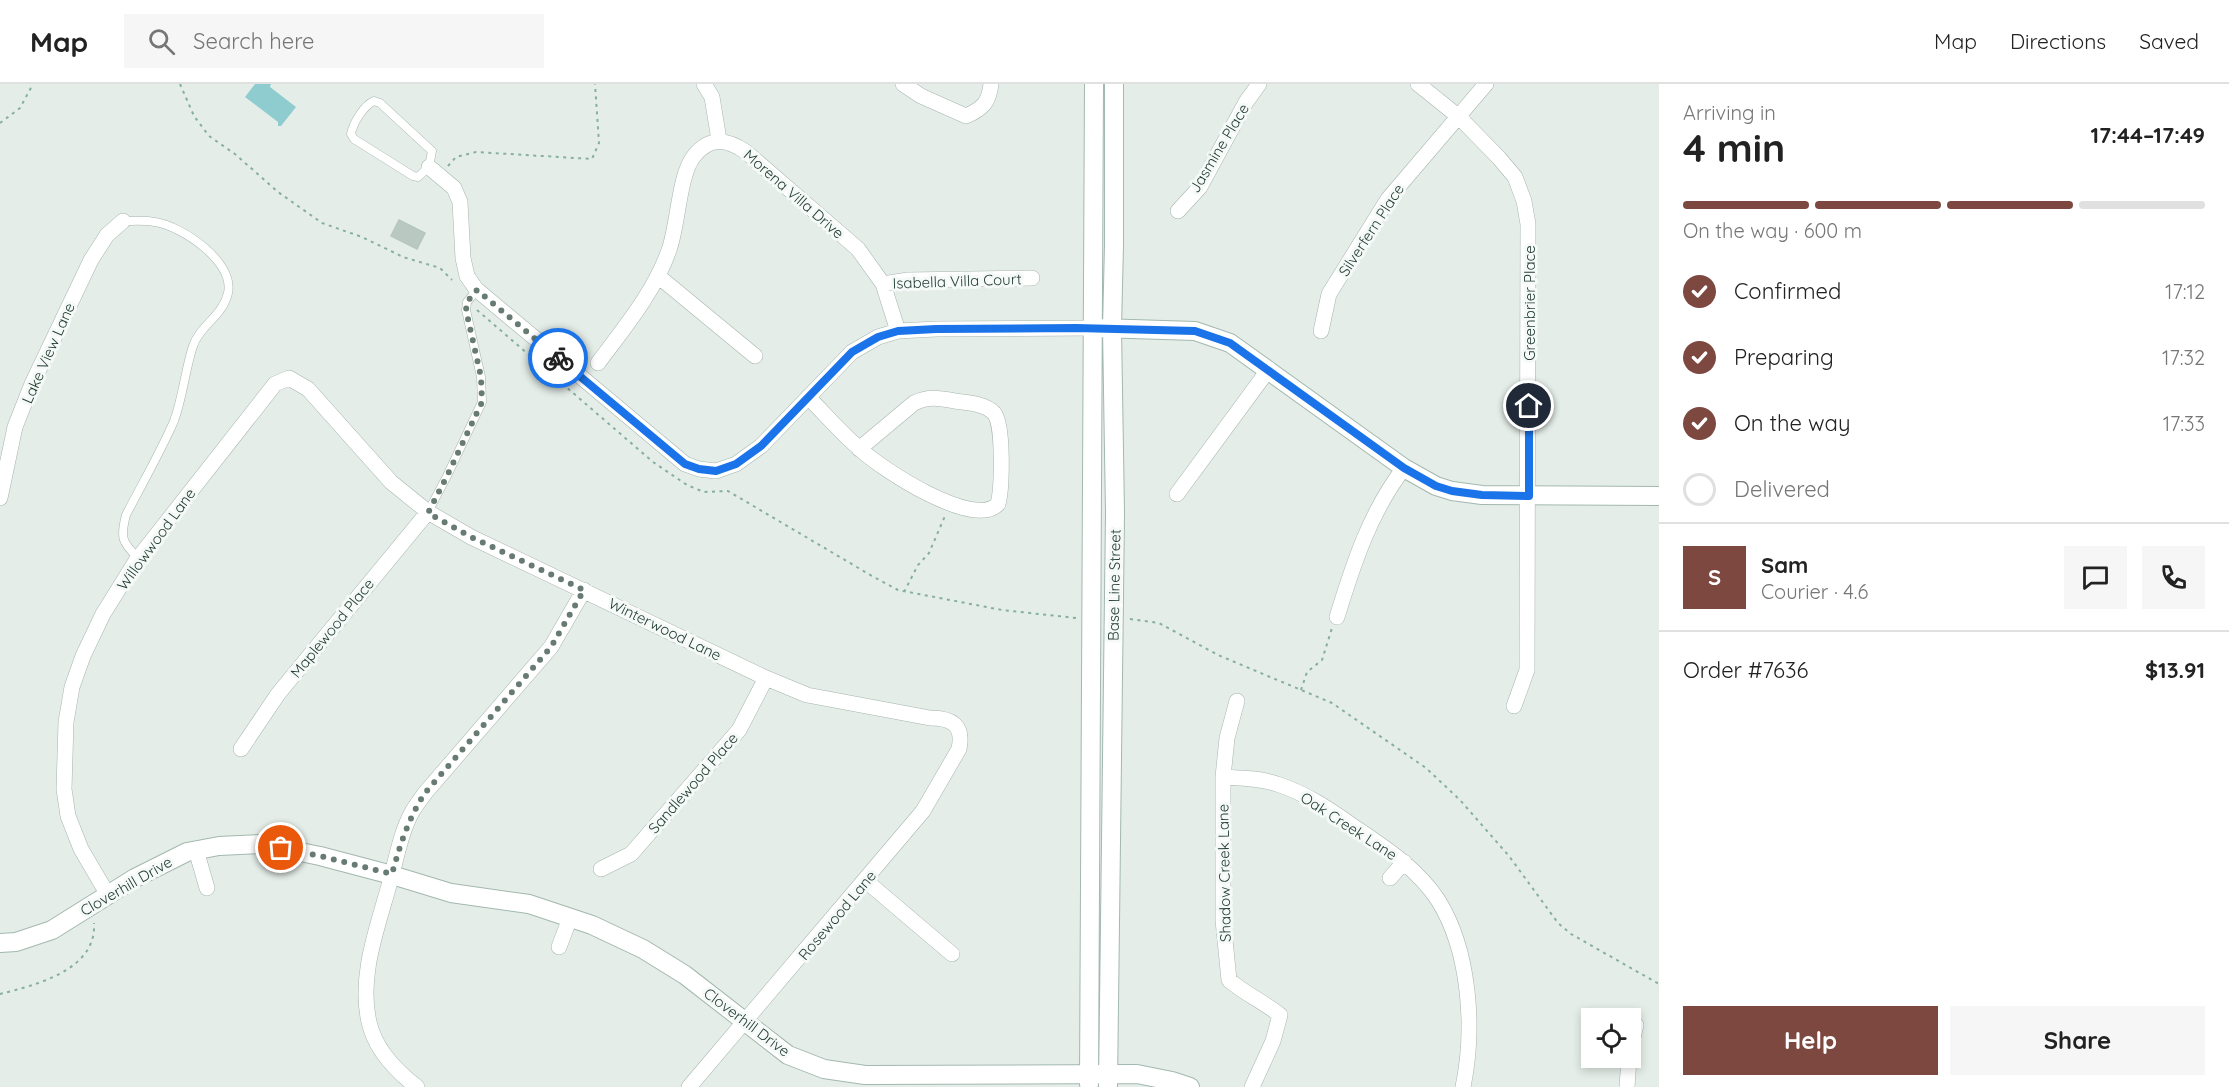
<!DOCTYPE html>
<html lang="en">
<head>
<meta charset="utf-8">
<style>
	body { margin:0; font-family:Quicksand,sans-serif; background:#f6f6f6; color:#222; height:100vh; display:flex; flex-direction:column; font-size:22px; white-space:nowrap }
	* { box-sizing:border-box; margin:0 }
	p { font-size:20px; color:#767676 }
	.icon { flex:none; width:33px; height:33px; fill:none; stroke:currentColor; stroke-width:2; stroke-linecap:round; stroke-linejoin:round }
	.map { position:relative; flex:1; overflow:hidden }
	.side { display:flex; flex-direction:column; background:#fff; width:570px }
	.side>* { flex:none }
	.buttons { position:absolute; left:1581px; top:924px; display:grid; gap:12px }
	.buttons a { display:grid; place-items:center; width:60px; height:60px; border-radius:0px; background:#fff; box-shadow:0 3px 9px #0003; font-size:30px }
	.pin { position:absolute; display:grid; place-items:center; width:51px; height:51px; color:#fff; margin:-26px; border:3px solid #fff; border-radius:50%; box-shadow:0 2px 6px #0007 }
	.courier { position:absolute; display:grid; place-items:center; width:60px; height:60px; margin:-30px; border:4px solid #1a73e8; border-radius:50%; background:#fff; color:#222; box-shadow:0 2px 8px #0007 }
	.summary em { font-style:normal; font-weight:700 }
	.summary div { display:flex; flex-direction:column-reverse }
	.summary { display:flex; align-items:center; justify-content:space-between; height:102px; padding:0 24px }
	h1 { font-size:39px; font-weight:700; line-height:45px }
	.bar { display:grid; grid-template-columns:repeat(4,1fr); gap:9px 6px; align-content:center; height:72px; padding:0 24px }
	.bar i { height:8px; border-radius:4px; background:#e0e0e0 }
	.bar .on { background:#7d483f }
	.bar p { grid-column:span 4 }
	.line { display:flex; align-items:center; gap:15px; padding:0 24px; border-top:2px solid #e0e0e0 }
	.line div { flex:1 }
	.round { display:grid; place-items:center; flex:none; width:63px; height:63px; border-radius:0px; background:#f6f6f6 }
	ol { padding:0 24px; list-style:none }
	li { display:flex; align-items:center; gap:18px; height:66px }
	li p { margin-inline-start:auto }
	li .icon { padding:6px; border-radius:50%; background:#7d483f; color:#fff; stroke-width:4 }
	li:last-child { color:#767676 }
	li i { width:33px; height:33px; border:3px solid #e0e0e0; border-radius:50% }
	.action { display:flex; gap:12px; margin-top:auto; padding:12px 24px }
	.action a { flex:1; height:69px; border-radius:0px; background:#7d483f; color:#fff; font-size:24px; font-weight:700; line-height:69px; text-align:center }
	.action a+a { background:#f6f6f6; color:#222 }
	header { display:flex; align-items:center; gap:36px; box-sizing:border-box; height:84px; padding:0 30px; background:#fff; border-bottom:2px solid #e0e0e0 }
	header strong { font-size:28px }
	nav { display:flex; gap:33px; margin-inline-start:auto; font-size:21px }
	.search { width:420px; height:54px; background:#f6f6f6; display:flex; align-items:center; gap:15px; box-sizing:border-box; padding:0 21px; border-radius:0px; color:#767676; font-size:22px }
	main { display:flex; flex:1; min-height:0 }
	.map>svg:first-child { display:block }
	.water { fill:#8fccd0 }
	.building { fill:#b9c8c1; stroke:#b7c6be; stroke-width:1.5 }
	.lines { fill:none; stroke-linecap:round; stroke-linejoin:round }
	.lane-casing { stroke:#a7b5ae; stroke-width:9 }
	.street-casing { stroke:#a7b5ae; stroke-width:16 }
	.secondary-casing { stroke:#a3b8af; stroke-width:20 }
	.path { stroke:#86af9e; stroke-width:2; stroke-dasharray:3 4.5; stroke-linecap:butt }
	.lane { stroke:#fff; stroke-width:8 }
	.street { stroke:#fff; stroke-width:15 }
	.secondary { stroke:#fff; stroke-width:18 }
	.done { stroke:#677b73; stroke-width:6; stroke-dasharray:0 10.8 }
	.route { stroke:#1a73e8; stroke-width:8 }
	.labels { text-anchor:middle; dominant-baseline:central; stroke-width:6; stroke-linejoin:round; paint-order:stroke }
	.street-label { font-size:15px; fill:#243e34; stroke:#f5f9f7 }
</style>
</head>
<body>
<header>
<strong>Map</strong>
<div class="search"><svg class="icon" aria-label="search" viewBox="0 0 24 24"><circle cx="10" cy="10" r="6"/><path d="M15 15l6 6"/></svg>Search here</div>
<nav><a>Map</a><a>Directions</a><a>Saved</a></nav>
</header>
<main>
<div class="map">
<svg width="1659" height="1003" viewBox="0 0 1659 1003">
	<rect width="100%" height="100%" fill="#e4ede8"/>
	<path class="water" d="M255,0H271L270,3L296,23L281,42H278V38L245,13Z"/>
	<path class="building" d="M399,136L425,149L417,165L391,152Z"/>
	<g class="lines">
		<defs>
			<path id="lane" d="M374,17L380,19L432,67L429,83L418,93L413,92L354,55L351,50C353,39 364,21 374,17Z
				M123,137C133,137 145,136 155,138C182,142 235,178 228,209C223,232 200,241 193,262C185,286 183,313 174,337C160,369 142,400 126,431C120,454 122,458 138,474
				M428,428L447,392L482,318L481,293L466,226L467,218L477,206"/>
			<path id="street" d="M704,0L712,13L719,56
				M903,0L921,12L966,32C982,25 989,19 991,0
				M1418,0L1459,33L1499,74L1515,93L1524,117L1528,140L1527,586L1514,622
				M429,83L454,104L460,118L463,174L467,192L476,205L685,380L699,385L716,387L736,380L761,362L852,268L878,253L898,247L936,245L1093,244
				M1178,127L1200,103L1246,18L1259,0
				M658,192L755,272
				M883,200L908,196L1032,194
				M1321,247L1329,210L1388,115L1486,0
				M598,279C624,244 655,207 669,166C678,142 679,90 694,72C710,52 727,55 746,68L858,165L883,200L898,247
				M808,313C825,330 841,349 860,365C880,384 974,446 998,420C1002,405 1004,341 994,329C984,319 967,319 955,317C939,314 928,312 914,319L859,365
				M1177,410L1269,285
				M0,414L15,343L32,300L91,176L107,151L123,137
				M1337,533C1353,481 1370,428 1404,384
				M1237,617L1227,654L1223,693V836L1229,896C1245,910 1264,918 1280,931L1273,957L1252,1003
				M241,665L278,610L428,428
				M1223,693C1241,694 1260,694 1277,700C1305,709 1329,725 1353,742C1384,763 1417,784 1438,816C1470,867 1475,945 1463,1003
				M196,766L207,804
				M601,785L631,770L739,646L766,594
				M1390,794L1404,778
				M866,797L952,870
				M108,811L81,765L68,732L64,705L66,638L72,603L83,572L103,530L136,477L275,300L289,294L308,305L391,398L428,428L471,453L766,594L807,611L930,634C952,634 964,641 959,665L923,727L689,1003
				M559,863L570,834
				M1630,966L1636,941
				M417,1003C396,987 375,965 369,938C358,890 379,840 391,794C397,772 401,748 412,728C416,721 421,715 425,709L551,563L584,506
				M1627,1003L1629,974"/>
			<path id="secondary" d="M1100,244L1195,247L1230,259L1404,384L1436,402L1452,407L1482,411L1659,412
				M0,859L16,858L52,846L135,794L187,768L219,762L261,760L320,772L392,791L451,809L529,820L592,841L643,865L685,891L788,971L824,985L865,991L1137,990L1172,997L1190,1003
				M1089,1000L1094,0
				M1108,1003L1115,429L1112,244L1114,161V0"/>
		</defs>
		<use href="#lane" class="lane-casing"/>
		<use href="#street" class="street-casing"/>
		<use href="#secondary" class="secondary-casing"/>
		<path class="path" d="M180,0L194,32L209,52L235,70L278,108L322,139L362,153L403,173L440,184L452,196
			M0,39L20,24L33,0
			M448,82L456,73L476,68L592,75L599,59L595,0
			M477,226L653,378L687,401L704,408L728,407L872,492L898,506L1002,526L1076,534
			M904,508L918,481L929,469L945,432
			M1130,535L1159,539L1218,571L1332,619L1426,684L1460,716L1509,772L1558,839L1571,850L1659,900
			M1301,606L1307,588L1322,576L1332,544
			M0,910C36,901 97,886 94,839"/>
		<use href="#lane" class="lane"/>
		<use href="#street" class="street"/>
		<use href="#secondary" class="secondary"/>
	</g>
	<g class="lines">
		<path class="done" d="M281,764L320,772L392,790C400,761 408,735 425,709L551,563L584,506L471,453L428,429L447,392L482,318L481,293L466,226L467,218L477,206L558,274"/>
		<path class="route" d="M558,274L685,380L699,385L716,387L736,380L761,362L852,268L878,253L898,247L936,245L1076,244L1195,247L1230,259L1404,384L1436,402L1452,407L1482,411L1529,412V322"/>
	</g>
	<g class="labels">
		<g class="street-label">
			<text transform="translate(1219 64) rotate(-59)">Jasmine Place</text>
			<text transform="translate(794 110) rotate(41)">Morena Villa Drive</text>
			<text transform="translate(1371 146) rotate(-57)">Silverfern Place</text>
			<text transform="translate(957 197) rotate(-2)">Isabella Villa Court</text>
			<text transform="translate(1529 219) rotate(-90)">Greenbrier Place</text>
			<text transform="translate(48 269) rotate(-66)">Lake View Lane</text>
			<text transform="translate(156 455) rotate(-54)">Willowwood Lane</text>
			<text transform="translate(1114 501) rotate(-89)">Base Line Street</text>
			<text transform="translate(332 544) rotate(-51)">Maplewood Place</text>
			<text transform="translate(665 545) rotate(26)">Winterwood Lane</text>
			<text transform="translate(693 699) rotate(-49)">Sandlewood Place</text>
			<text transform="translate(1349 742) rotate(33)">Oak Creek Lane</text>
			<text transform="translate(1224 789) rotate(-91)">Shadow Creek Lane</text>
			<text transform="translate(126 802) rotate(-30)">Cloverhill Drive</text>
			<text transform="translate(837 831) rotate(-50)">Rosewood Lane</text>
			<text transform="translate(747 938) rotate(37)">Cloverhill Drive</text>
		</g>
	</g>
</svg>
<div class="buttons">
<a><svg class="icon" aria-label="locate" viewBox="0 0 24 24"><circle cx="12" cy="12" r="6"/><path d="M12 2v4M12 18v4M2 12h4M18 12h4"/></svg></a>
</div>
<div class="pin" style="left:281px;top:764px;background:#ea580c"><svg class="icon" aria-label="bag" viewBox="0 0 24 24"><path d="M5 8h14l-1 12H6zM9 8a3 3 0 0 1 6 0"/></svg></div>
<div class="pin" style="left:1529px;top:322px;background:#1f2937"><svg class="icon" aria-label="home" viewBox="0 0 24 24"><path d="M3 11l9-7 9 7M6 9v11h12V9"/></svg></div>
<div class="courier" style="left:558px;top:274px"><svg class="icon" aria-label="bike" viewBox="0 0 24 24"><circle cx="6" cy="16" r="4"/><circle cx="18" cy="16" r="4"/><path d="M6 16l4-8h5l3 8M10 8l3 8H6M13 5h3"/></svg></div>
</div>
<section class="side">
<div class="summary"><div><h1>4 min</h1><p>Arriving in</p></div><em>17:44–17:49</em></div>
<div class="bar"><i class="on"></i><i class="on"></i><i class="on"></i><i></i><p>On the way · 600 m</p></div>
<ol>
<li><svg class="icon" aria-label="check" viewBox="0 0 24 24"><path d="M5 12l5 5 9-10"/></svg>Confirmed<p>17:12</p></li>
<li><svg class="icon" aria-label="check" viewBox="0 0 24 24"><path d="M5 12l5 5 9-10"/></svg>Preparing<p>17:32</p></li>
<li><svg class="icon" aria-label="check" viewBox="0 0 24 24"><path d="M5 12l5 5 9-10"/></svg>On the way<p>17:33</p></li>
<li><i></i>Delivered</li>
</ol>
<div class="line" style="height:108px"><b class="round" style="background:#7d483f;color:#fff">S</b><div><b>Sam</b><p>Courier · 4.6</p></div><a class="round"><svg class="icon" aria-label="chat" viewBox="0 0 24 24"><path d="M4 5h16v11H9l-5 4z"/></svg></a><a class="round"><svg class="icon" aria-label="phone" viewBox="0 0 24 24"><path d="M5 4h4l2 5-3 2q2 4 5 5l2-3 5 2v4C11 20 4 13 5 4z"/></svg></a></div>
<div class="line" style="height:78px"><div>Order #7636</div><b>$13.91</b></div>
<div class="action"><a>Help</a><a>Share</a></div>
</section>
</main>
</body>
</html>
